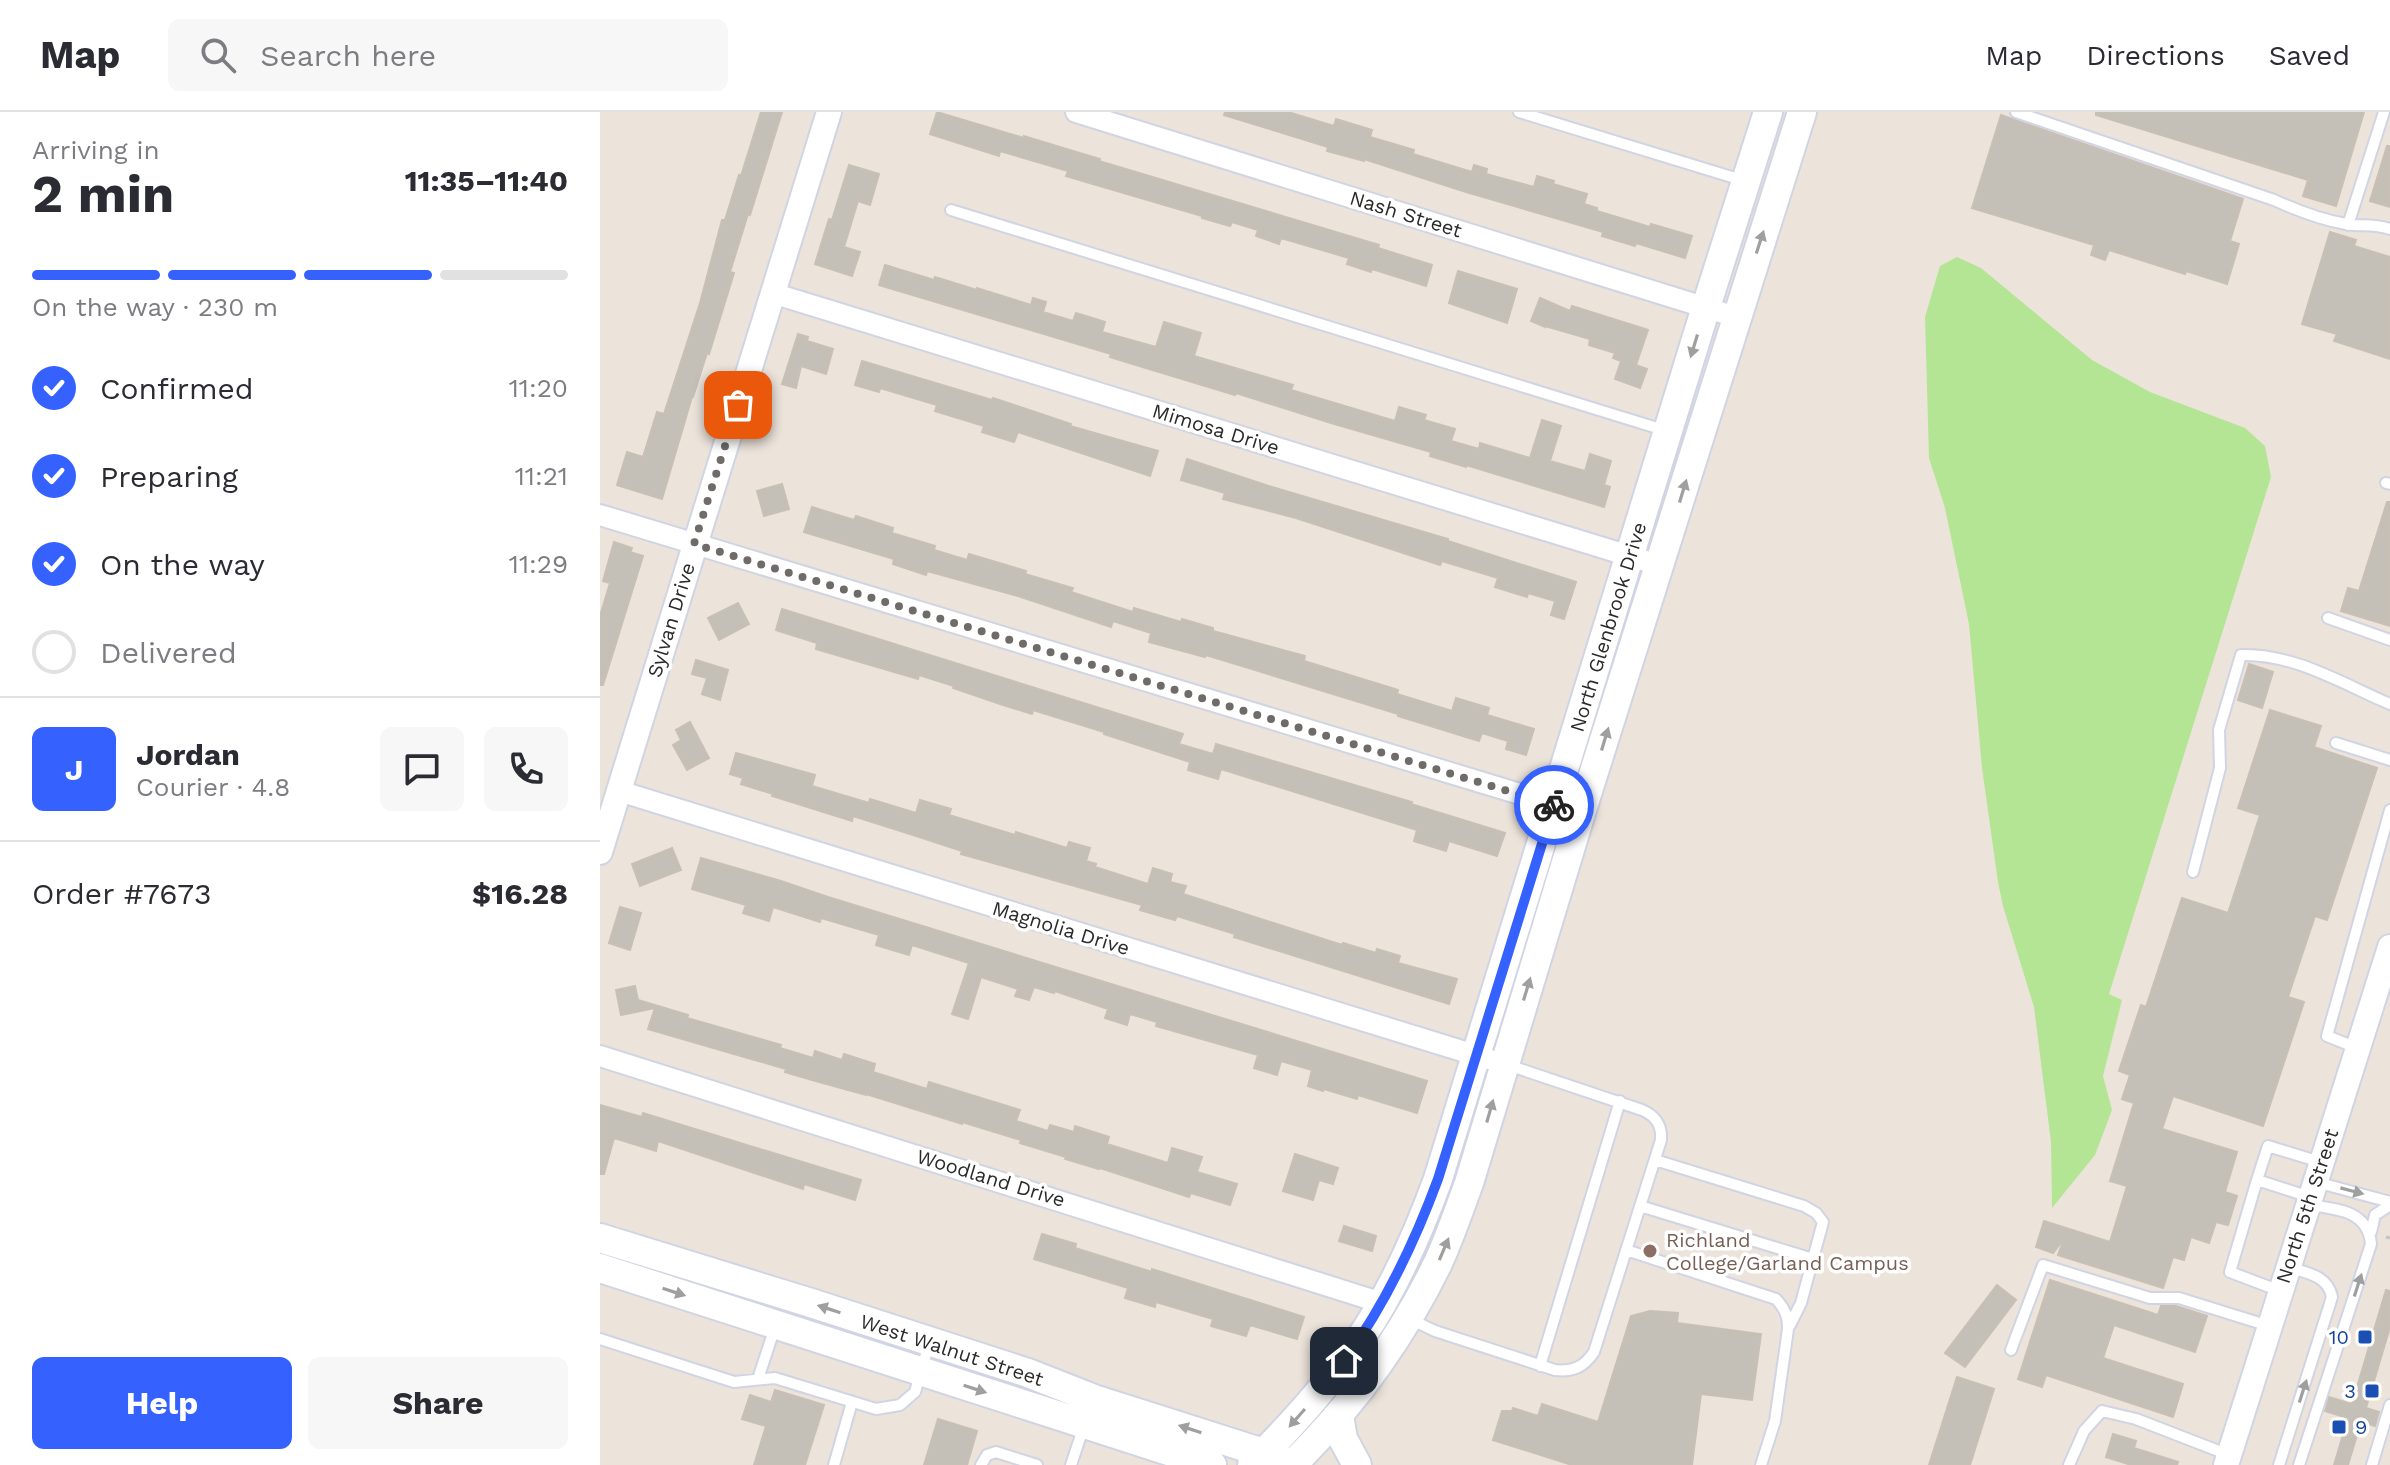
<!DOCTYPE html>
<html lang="en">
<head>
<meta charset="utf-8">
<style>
	body { margin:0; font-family:"Work Sans",sans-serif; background:#f7f7f7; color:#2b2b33; height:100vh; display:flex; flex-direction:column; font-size:30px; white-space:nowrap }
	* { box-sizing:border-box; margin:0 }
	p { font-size:26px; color:#7c7c81 }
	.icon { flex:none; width:44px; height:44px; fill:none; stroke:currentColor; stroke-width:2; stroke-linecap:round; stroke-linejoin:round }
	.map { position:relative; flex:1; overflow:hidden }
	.panel { display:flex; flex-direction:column; background:#fff; width:600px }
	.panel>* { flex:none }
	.pin { position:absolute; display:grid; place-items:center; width:68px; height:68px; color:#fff; margin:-34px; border-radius:16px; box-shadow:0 4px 12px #0006 }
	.courier { position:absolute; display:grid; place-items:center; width:80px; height:80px; margin:-40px; border:6px solid #3561ff; border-radius:50%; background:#fff; color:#222; box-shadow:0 2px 10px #0007 }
	.overview em { font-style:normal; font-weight:700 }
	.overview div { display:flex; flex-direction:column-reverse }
	.overview { display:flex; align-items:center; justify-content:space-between; height:136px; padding:0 32px }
	h1 { font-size:52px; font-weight:700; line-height:60px }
	.bar { display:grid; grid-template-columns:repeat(4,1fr); gap:12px 8px; align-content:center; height:96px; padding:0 32px }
	.bar i { height:10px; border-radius:6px; background:#e1e1e2 }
	.bar .active { background:#3561ff }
	.bar p { grid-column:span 4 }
	.line { display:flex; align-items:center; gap:20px; padding:0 32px; border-top:2px solid #e1e1e2 }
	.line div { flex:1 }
	.round { display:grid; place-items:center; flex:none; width:84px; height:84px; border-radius:12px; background:#f7f7f7 }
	ol { padding:0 32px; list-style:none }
	li { display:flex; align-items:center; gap:24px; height:88px }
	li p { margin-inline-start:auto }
	li .icon { padding:8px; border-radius:50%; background:#3561ff; color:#fff; stroke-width:4 }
	li:last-child { color:#7c7c81 }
	li i { width:44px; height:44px; border:4px solid #e1e1e2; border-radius:50% }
	.cta { display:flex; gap:16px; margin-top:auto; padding:16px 32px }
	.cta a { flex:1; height:92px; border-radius:12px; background:#3561ff; color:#fff; font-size:32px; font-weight:700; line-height:92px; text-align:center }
	.cta a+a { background:#f7f7f7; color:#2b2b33 }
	header { display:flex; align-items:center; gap:48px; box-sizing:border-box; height:112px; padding:0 40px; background:#fff; border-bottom:2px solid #e1e1e2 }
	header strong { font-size:38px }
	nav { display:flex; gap:44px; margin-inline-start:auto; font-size:28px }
	.search { width:560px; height:72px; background:#f7f7f7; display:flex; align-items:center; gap:20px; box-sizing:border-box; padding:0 28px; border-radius:12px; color:#7c7c81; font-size:30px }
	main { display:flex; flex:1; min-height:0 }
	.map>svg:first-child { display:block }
	.green { fill:#b3e595 }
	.building { fill:#c4bfb7; stroke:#c8c0b5; stroke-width:2 }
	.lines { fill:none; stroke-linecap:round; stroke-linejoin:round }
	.service-casing { stroke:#d0d4e3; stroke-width:14 }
	.minor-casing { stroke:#d0d4e3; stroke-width:24 }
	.tertiary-casing { stroke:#d0d4e3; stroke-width:28 }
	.secondary-casing { stroke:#d0d4e3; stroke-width:32 }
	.path { stroke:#c3c3c3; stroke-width:3; stroke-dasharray:6 4; stroke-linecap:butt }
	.service { stroke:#fff; stroke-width:10 }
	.minor { stroke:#fff; stroke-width:20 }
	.tertiary { stroke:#fff; stroke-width:24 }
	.secondary { stroke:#fff; stroke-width:28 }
	.oneway { fill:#9f9f9f }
	.done { stroke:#6e6b68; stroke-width:8; stroke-dasharray:0 14.4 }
	.route { stroke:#3561ff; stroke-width:10 }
	.education-dot { fill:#8d6e63; stroke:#fff; stroke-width:3 }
	.transit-dot { fill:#1a4fb4; stroke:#fff; stroke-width:3 }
	.labels { text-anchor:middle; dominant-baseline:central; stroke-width:7; stroke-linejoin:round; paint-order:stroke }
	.street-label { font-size:20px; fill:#2a2a2a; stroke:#fff }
	.education-label { font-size:20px; fill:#785e54; stroke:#fff; text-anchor:start }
	.transit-label { font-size:20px; fill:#164399; stroke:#fff; text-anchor:end }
</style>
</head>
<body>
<header>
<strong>Map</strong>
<div class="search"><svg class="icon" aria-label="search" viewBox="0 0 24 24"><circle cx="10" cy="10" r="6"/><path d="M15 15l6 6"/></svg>Search here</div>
<nav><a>Map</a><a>Directions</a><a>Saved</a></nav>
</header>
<main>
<section class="panel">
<div class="overview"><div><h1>2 min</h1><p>Arriving in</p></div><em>11:35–11:40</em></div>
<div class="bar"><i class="active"></i><i class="active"></i><i class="active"></i><i></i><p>On the way · 230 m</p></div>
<ol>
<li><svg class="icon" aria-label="check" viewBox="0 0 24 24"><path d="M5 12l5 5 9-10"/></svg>Confirmed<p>11:20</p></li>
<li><svg class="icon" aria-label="check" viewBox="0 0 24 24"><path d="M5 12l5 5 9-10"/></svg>Preparing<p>11:21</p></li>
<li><svg class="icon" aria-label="check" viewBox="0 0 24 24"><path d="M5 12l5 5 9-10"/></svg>On the way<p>11:29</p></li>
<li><i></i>Delivered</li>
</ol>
<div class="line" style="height:144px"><b class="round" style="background:#3561ff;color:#fff">J</b><div><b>Jordan</b><p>Courier · 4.8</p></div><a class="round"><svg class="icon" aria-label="chat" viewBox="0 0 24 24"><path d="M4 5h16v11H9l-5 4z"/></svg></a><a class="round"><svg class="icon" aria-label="phone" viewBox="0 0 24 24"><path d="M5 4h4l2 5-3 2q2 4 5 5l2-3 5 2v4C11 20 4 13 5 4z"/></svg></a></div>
<div class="line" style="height:104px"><div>Order #7673</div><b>$16.28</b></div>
<div class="cta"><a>Help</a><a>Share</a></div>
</section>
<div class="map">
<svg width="1790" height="1353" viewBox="0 0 1790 1353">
	<rect width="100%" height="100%" fill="#ece4db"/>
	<path class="green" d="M1357,145L1381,156L1492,248L1550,280L1645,316L1665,334L1671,365L1509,882L1522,888L1503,964L1512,998L1495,1043L1452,1096L1451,1030L1434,895L1403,794L1398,770L1382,656L1369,512L1345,396L1329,346L1325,205L1340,154Z"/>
	<path class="building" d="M161,0H182L150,103L148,102L130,160L134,161L109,242L107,241L93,285H92L62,387L17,373L27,340L43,345L57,300L64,302L100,191L122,108H125L139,63L141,64Z
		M337,0L424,26V24L500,47L499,49L779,133L778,136L832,153L826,174L772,157L771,160L747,152L749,146L681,126L679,132L656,124L658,118L632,110L630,114L602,106V104L466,64L468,59L400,39L399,44L330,22Z
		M625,0H688L734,14L736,7L772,18L770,25L814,38L813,42L872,60L874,53L887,57L886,62L934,75L937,64L954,69L953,72L987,82L984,92L997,96V99L1050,115L1051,112L1092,124L1085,146L1036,131L1035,134L1002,124L1003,120L866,80L764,47V49L727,39L728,35L624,3Z
		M1496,0H1764L1736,94L1703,84L1708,68L1496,3Z
		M1401,3L1643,87L1630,129L1639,132L1627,172L1586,159L1585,162L1509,138L1505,148L1491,143L1494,133L1372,96Z
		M1787,34H1790V95L1770,89Z
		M249,53L279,62L270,93L258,89L244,135L260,140L252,164L215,152L229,107L232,108Z
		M1730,120L1756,128L1754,134L1790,145V247L1734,229L1737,222L1702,212Z
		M285,153L334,168L335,165L377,178V176L431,193L433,186L446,190L443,200L473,209L476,201L505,210L502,220L556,235L564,210L601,221L594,244L693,273L691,278L795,309L799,295L826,303L824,308L855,317L851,329L879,337L880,331L930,346L942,308L961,314L950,349L985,359L990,342L1011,349L1004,373L1010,375L1004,395L866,353V355L830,344L831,340L731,311L636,281L635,283L536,253L510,245L511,242L279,173Z
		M858,159L917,177L907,211L849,191Z
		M940,186L970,199L972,194L1048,218L1036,253L1047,257L1040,276L1015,267L1021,249L1013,246L1015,241L989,233L990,227L945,214V215L931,209Z
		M198,222L208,225L207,229L233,237L226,262L201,254L196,276L182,272Z
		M262,249L392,288L393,286L471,312L470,314L558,339L550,364L418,320L414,330L382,320L384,314L335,299L337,293L280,276L279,280L255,273Z
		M587,347L672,375L848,427V429L976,470L964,507L951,503L955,489L928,481L927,485L895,475L898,466L842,449L840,453L696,406L623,387L625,381L581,368Z
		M182,372L189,397L164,404L157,379Z
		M1787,390H1790V514L1741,499L1748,476L1759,479Z
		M212,395L254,408L256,404L293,416L292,421L335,434L334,438L367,448L369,442L426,459L425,462L473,476L471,480L533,500L534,496L581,510L582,507L613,516V519L705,544L704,549L798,578L797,582L852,599L856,586L889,596L887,603L934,617L926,643L906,637L908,629L882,621L879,629L798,604V602L606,543L605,545L549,530L551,521L513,509L511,515L418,484L327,459L326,463L293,452L294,447L204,420Z
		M14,430L32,436L30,440L43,444L3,573H0V504L10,471L3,469Z
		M138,491L149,512L119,528L108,506Z
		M182,497L583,622L579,632L613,642L616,632L812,690L811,692L905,721L897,744L849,729L846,739L814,729L817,718L621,657L618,667L588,658L590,650L504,622V620L433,598L432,602L400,592L353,576L354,574L319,563L318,567L216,537L217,531L176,518Z
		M96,548L128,558L120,588L102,582L107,566L92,562Z
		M1649,552L1673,560L1662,596L1638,588Z
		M1670,598L1721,614L1714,635L1777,656L1727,808L1715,804L1688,885L1704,890L1663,1014L1573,984L1562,1017L1637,1040L1625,1080L1637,1084L1628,1113L1616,1110L1609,1131L1591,1125L1584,1148L1573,1145L1563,1176L1458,1143L1464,1127L1453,1141L1436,1135L1444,1109L1510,1130L1527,1074L1510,1069L1534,991L1522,987L1530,963L1519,959L1541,893L1546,895L1582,786L1628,801L1660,703L1638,696Z
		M90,610L109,646L87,658L73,633L81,628L76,618Z
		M136,641L215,663L212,674L269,691L270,687L316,701L320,688L351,697L349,703L415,723L416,720L467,736L469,730L490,736L486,749L496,752L495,755L548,772L553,756L572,762L570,770L586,774L583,782L742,833L743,831L776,841L777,837L800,844L798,851L857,867L849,892L634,825L635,822L577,804L575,808L540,798L542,793L361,742L362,739L310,722L253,704L252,709L172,684L173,682L141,672L143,666L130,662Z
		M72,736L81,758L40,774L32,752Z
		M101,746L181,769L228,785L827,969L817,1001L758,983L757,987L724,977L723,979L708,974L712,958L681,949L677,963L654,956L658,943L556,914L557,910L530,902L527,913L505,906L508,897L455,879L454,881L434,875L429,888L415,884L418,877L381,865L368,907L352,902L369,851L312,833L309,843L276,833L279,823L221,806L220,810L173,795L169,809L143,801L146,793L92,777Z
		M20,795L41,801L30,838L9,831Z
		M35,874L38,888L88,903L87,906L181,933L180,936L213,946L215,939L242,948L244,942L275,952L273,960L327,977L329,970L420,998L416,1009L448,1019L450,1013L474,1020L475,1014L509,1025L507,1032L568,1051L572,1036L602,1045L597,1060L637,1072L630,1093L591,1081L589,1085L500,1056L499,1057L465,1047L466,1045L420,1031L421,1028L362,1010V1012L266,982V983L219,970L185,960L186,957L48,917L55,896L21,903L16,878Z
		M0,993L42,1005L43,1001L261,1068L255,1088L204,1072L203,1077L58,1029L56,1039L14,1026L4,1062H0Z
		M695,1042L738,1056L733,1072L719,1068L713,1088L683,1079Z
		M744,1114L776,1124L772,1139L739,1129Z
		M442,1122L476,1132L475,1136L552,1160V1157L704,1205L697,1227L650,1213L646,1224L611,1214L613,1207L556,1190L555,1195L525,1186L528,1176L434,1147Z
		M1450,1168L1558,1203L1561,1194H1576L1607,1204L1595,1240L1514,1213L1503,1246L1583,1272L1573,1305L1446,1263L1442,1275L1418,1267Z
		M1397,1173L1416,1188L1365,1255L1345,1241Z
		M1786,1178L1790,1179V1215L1766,1296L1779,1300L1775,1314L1761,1310L1748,1353H1734L1748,1306L1725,1299L1729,1285L1752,1292Z
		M1050,1199L1078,1201L1077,1211L1161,1222L1152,1288L1101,1282L1092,1353H972L893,1328L902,1299H912L913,1296L938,1304L942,1292L998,1310L1031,1204Z
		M1357,1265L1394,1277L1370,1353H1329Z
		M175,1278L224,1293L205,1353H154L166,1314L142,1307L150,1283L171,1290Z
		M338,1307L377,1319L367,1353H324Z
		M1513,1322L1536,1329L1534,1336L1578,1350L1577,1353H1531L1506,1345Z"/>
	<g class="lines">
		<defs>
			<path id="service" d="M919,0L1145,69
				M1416,0L1674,88C1696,98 1722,108 1746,112C1762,115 1772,111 1790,117
				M351,98L1067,319
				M1748,113L1784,0
				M1786,371L1790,372
				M1728,506L1790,528
				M1736,631L1790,648
				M1593,760L1620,656L1619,618L1641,543C1693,541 1743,572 1790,592
				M1757,936L1727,924L1790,698
				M1055,1048L1204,1094L1216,1101L1223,1110L1201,1191L1190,1213
				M1657,1068L1668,1034L1720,1050
				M1716,1070L1790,1090
				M1040,1094L1213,1147
				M1771,1120L1775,1103L1790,1093
				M1026,1138L1176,1187C1185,1197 1188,1204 1188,1217L1175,1309L1161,1353
				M1680,1179L1630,1160L1657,1068L1710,1085
				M810,1207L835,1219L955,1258C973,1260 984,1255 994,1240L1061,1028C1062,1013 1056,1004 1042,998L908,953
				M0,1227L134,1270L175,1266L276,1297L300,1293L315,1280L329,1232
				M1411,1238L1443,1153L1550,1186H1579L1669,1214
				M940,1254L1020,989
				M158,1267L175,1215
				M234,1353L252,1290
				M381,1353L387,1343L396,1340L437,1353
				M471,1353L484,1314
				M1469,1353L1484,1319L1502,1299L1536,1307L1629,1343
				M1679,1353L1732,1185C1728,1163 1706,1161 1688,1155
				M1699,1353L1771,1132C1768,1098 1736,1097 1709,1093
				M1772,1353L1790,1293"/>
			<path id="minor" d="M476,0L1136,205
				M172,181L1059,453
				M0,403L966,696
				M19,679L888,947
				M0,944L782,1191"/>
			<path id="tertiary" d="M0,740L229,0
				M1626,1353L1790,835"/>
			<path id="secondary" d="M0,1126L211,1191L428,1261L494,1287L679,1346
				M0,1156L612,1353
				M739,1304L743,1327L757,1353
				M652,1353C691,1314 729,1272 760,1227C794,1177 818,1122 838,1067L1106,195L1168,0
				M692,1353C752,1294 801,1227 838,1151C850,1125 859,1098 869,1071L981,701L1202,0"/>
		</defs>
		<use href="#service" class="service-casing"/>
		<use href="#minor" class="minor-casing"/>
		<use href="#tertiary" class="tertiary-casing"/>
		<use href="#secondary" class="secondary-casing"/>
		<path class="path" d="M1786,1125L1790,1126"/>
		<use href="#service" class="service"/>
		<use href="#minor" class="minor"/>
		<use href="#tertiary" class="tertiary"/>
		<use href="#secondary" class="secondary"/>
	</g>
	<defs><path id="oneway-solid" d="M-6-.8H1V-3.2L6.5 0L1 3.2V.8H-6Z" transform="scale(2)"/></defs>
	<g class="oneway">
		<use href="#oneway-solid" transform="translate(1160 130) rotate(-72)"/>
		<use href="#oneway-solid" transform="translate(1094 234) rotate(107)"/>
		<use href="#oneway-solid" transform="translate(1083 379) rotate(-73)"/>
		<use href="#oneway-solid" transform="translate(1005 627) rotate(-73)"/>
		<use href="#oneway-solid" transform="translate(927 877) rotate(-73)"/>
		<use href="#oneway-solid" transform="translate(890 999) rotate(-74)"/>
		<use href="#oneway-solid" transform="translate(1752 1079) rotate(15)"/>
		<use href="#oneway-solid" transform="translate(844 1137) rotate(-67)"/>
		<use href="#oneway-solid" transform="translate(1758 1173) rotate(-72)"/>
		<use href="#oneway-solid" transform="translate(74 1180) rotate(18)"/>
		<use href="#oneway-solid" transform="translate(229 1197) rotate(-162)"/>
		<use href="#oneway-solid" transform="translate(375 1277) rotate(18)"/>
		<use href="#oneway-solid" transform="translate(1703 1279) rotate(-72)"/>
		<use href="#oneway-solid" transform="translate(697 1306) rotate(131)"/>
		<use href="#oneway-solid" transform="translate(590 1317) rotate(-162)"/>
	</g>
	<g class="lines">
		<path class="done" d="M138,293L94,432L954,693"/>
		<path class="route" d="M744,1249C785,1193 814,1132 838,1067L954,693"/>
	</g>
	<circle class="education-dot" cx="1050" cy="1139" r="8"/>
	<g class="transit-dot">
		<rect x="1757" y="1217" width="16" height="16" rx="4"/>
		<rect x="1764" y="1271" width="16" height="16" rx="4"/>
		<rect x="1731" y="1307" width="16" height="16" rx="4"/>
	</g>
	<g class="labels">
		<g class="street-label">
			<text transform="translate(806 102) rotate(17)">Nash Street</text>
			<text transform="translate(616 317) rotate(17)">Mimosa Drive</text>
			<text transform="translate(71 508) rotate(-73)">Sylvan Drive</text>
			<text transform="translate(1008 515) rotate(-73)">North Glenbrook Drive</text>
			<text transform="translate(461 816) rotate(17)">Magnolia Drive</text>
			<text transform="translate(391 1066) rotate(17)">Woodland Drive</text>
			<text transform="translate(1707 1094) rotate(-72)">North 5th Street</text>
			<text transform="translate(352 1238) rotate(18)">West Walnut Street</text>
		</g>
		<g class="education-label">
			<text x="1066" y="1128">Richland<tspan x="1066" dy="23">College/Garland Campus</tspan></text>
		</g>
		<g class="transit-label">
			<text x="1749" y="1225">10</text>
			<text x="1756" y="1279">3</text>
			<text x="1755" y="1315" text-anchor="start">9</text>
		</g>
	</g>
</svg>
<div class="pin" style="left:138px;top:293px;background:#ea580c"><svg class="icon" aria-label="bag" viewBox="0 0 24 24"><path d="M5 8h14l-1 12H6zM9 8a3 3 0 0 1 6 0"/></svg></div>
<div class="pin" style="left:744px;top:1249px;background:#1f2937"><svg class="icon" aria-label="home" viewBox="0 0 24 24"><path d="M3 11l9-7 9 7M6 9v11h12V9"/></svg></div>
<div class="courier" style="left:954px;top:693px"><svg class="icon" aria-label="bike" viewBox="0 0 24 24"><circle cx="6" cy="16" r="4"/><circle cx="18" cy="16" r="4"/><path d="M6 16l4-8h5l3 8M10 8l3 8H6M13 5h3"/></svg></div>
</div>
</main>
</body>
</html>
